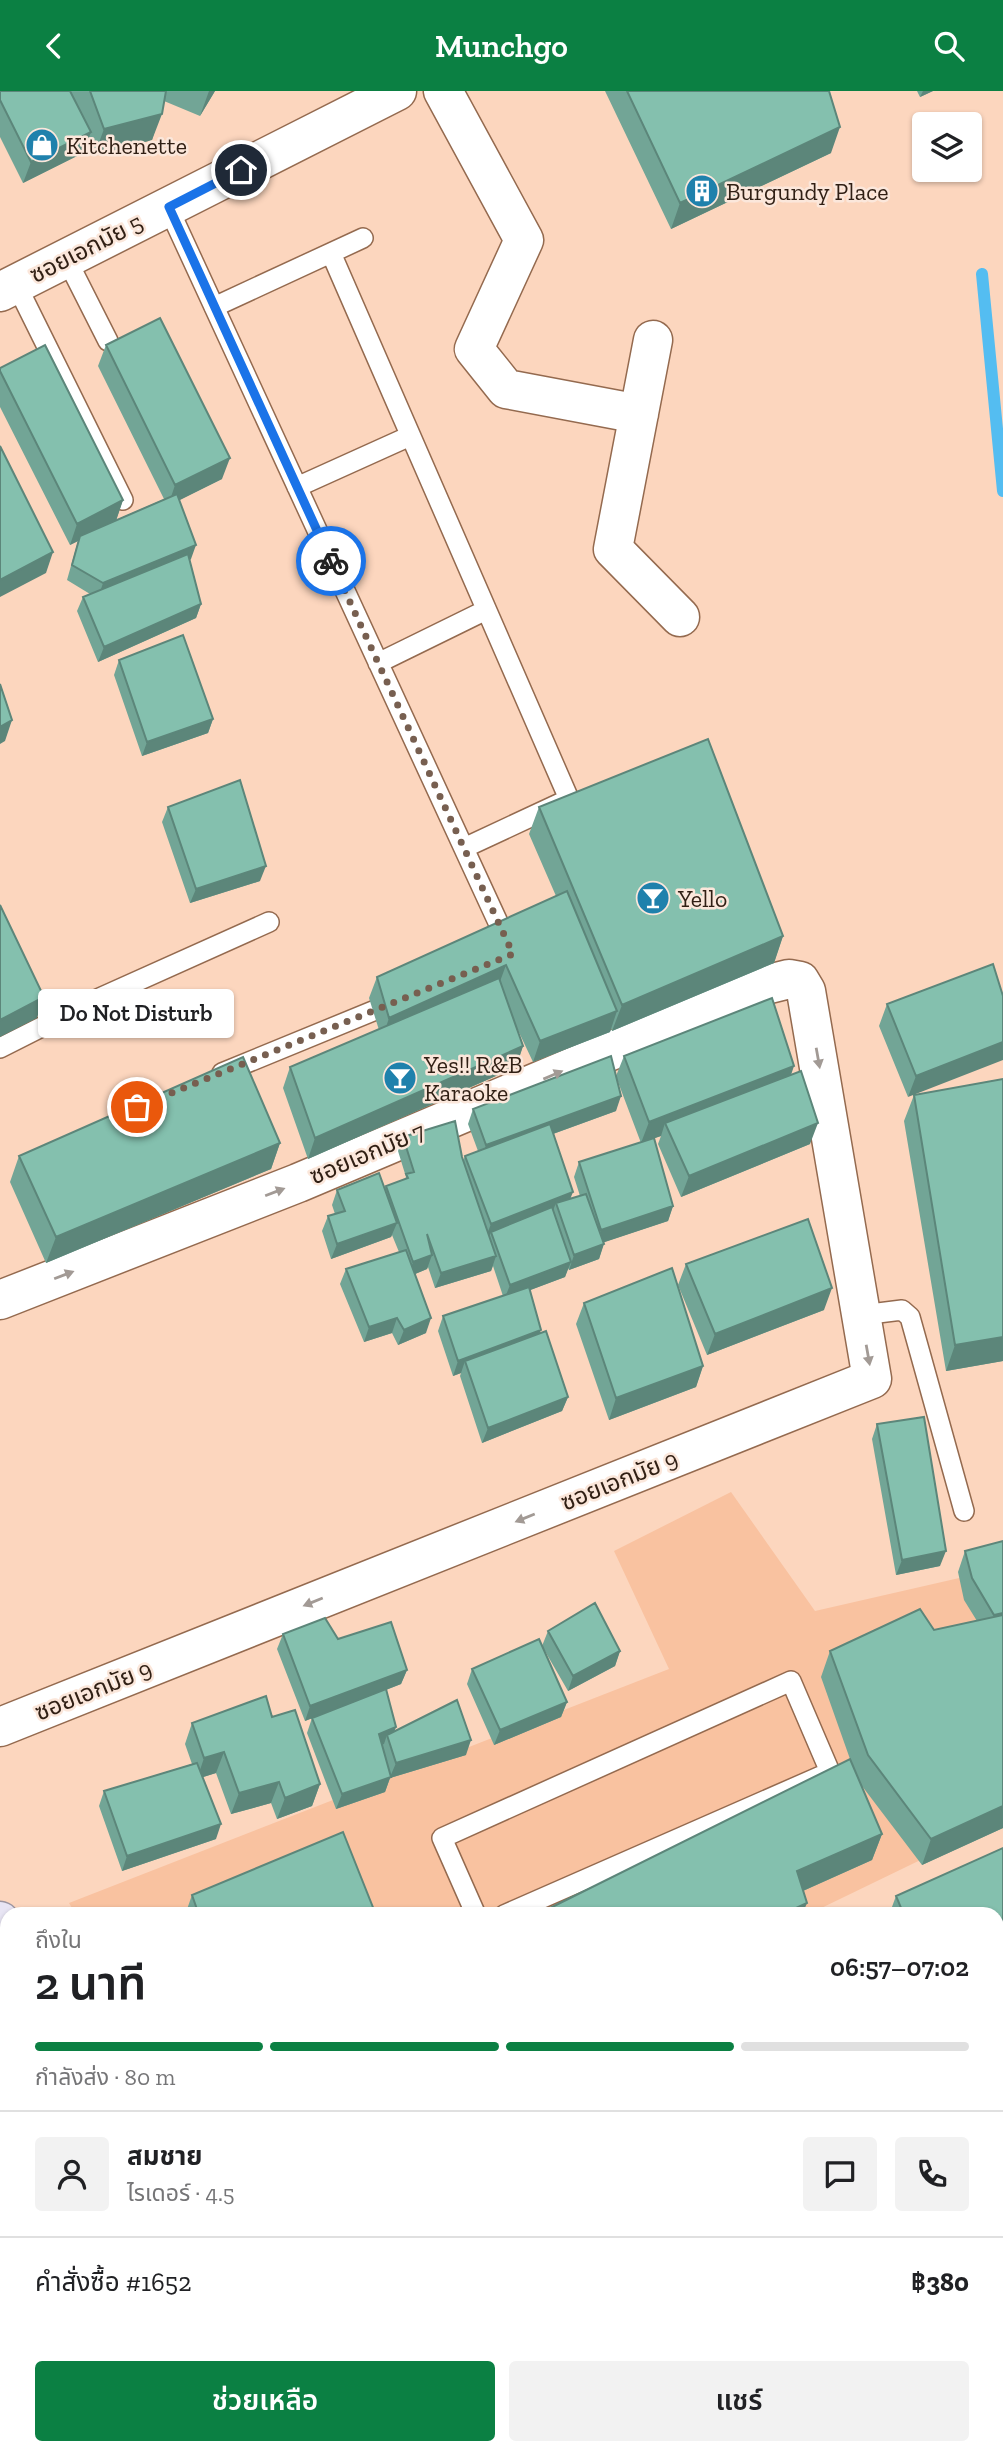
<!DOCTYPE html>
<html lang="th">
<head>
<meta charset="utf-8">
<style>
	body { margin:0; font-family:"Zilla Slab","Noto Sans Thai",serif; background:#f2f2f2; color:#202124; height:100vh; display:flex; flex-direction:column; font-size:26px; white-space:nowrap }
	* { box-sizing:border-box; margin:0 }
	p { font-size:23px; color:#757577 }
	.icon { flex:none; width:38px; height:38px; fill:none; stroke:currentColor; stroke-width:2; stroke-linecap:round; stroke-linejoin:round }
	.map { position:relative; flex:1; overflow:hidden }
	.details { position:absolute; left:0px; top:1816px; width:1004px; height:548px; display:flex; flex-direction:column; background:#fff; border-radius:21px 21px 0 0; box-shadow:0 2px 5px #0004 }
	.details>* { flex:none }
	.controls { position:absolute; left:912px; top:21px; display:grid; gap:14px }
	.controls a { display:grid; place-items:center; width:70px; height:70px; border-radius:7px; background:#fff; box-shadow:0 2px 5px #0004; font-size:35px }
	.pin { position:absolute; display:grid; place-items:center; width:60px; height:60px; color:#fff; margin:-30px; border:4px solid #fff; border-radius:50%; box-shadow:0 2px 7px #0007 }
	.courier { position:absolute; display:grid; place-items:center; width:70px; height:70px; margin:-35px; border:5px solid #1a73e8; border-radius:50%; background:#fff; color:#222; box-shadow:0 2px 9px #0007 }
	.bubble { position:absolute; height:49px; border-radius:7px; background:#fff; box-shadow:0 2px 5px #0004; font-size:23px; font-weight:600; line-height:49px; text-align:center }
	.summary em { font-style:normal; font-weight:600 }
	.summary div { display:flex; flex-direction:column-reverse }
	.summary { display:flex; align-items:center; justify-content:space-between; height:119px; padding:0 35px }
	h1 { font-size:46px; font-weight:600; line-height:52px }
	.bar { display:grid; grid-template-columns:repeat(4,1fr); gap:10px 7px; align-content:center; height:84px; padding:0 35px }
	.bar i { height:9px; border-radius:5px; background:#e0e0e0 }
	.bar .active { background:#0b8043 }
	.bar p { grid-column:span 4 }
	.line { display:flex; align-items:center; gap:18px; padding:0 35px; border-top:2px solid #e0e0e0 }
	.line div { flex:1 }
	.round { display:grid; place-items:center; flex:none; width:74px; height:74px; border-radius:7px; background:#f2f2f2 }
	.primary-button { display:flex; gap:14px; margin-top:auto; padding:14px 35px }
	.primary-button a { flex:1; height:80px; border-radius:7px; background:#0b8043; color:#fff; font-size:28px; font-weight:600; line-height:80px; text-align:center }
	.primary-button a+a { background:#f2f2f2; color:#202124 }
	header { display:flex; justify-content:space-between; align-items:center; height:91px; padding:0 35px; background:#0b8043; color:#fff; font-size:32px; font-weight:600 }
	.map>svg:first-child { display:block }
	.green { fill:#f9c2a0 }
	.lines { fill:none; stroke-linecap:round; stroke-linejoin:round }
	.stream { stroke:#54bdf1; stroke-width:12 }
	.lane-casing { stroke:#946a4f; stroke-width:22 }
	.street-casing { stroke:#946a4f; stroke-width:41 }
	.secondary-casing { stroke:#946a4f; stroke-width:41 }
	.primary-casing { stroke:#9d95a0; stroke-width:41 }
	.lane { stroke:#fff; stroke-width:19 }
	.street { stroke:#fff; stroke-width:38 }
	.secondary { stroke:#fff; stroke-width:38 }
	.primary { stroke:#e8e5f4; stroke-width:38 }
	.wall { fill:#72a596; fill-rule:evenodd }
	.shaded-wall { fill:#5c867a }
	.building { fill:#84c0ae; stroke:#5c867a; stroke-width:2 }
	.oneway { fill:#a29a95 }
	.done { stroke:#775f50; stroke-width:7; stroke-dasharray:0 12.6 }
	.route { stroke:#1a73e8; stroke-width:9 }
	.labels { text-anchor:middle; dominant-baseline:central; stroke-width:5; stroke-linejoin:round; paint-order:stroke }
	.poi-label { font-size:24px; fill:#301f14; stroke:#fbe7db; text-anchor:start }
	.street-label { font-size:24px; fill:#301f14; stroke:#fbe7db }
</style>
</head>
<body>
<header><svg class="icon" aria-label="back" viewBox="0 0 24 24"><path d="M15 5l-7 7 7 7"/></svg>Munchgo<svg class="icon" aria-label="search" viewBox="0 0 24 24"><circle cx="10" cy="10" r="6"/><path d="M15 15l6 6"/></svg></header>
<div class="map">
<svg width="1003" height="2363" viewBox="0 0 1003 2363">
	<rect width="100%" height="100%" fill="#fcd6be"/>
	<path class="green" d="M731,1401L815,1520L1003,1477V1729L809,1823L76,1824L69,1812L669,1578L614,1460Z"/>
	<g class="lines">
		<path class="stream" d="M982,183L1003,400"/>
		<defs>
			<path id="lane" d="M168,116L508,853
				M331,162L569,708L464,757
				M66,167L108,250
				M16,193L123,409
				M214,216L363,147
				M297,396L410,345
				M378,572L486,519
				M0,957L93,910L269,831
				M222,982L395,911
				M862,1224L902,1219L910,1226L964,1420
				M476,1824L442,1747L791,1590L830,1681L504,1824
				M998,2066L1003,2063
				M851,2357L854,2363
				M430,2363L441,2357
				M820,2363L831,2357"/>
			<path id="street" d="M443,0L524,149L474,258L506,298L639,323
				M653,249L613,458L680,526
				M0,1209L298,1092L769,893L789,888L800,890L806,900L872,1288L0,1636
				M0,2047L7,2043"/>
			<path id="secondary" d="M0,201L397,0"/>
			<path id="primary" d="M0,1830L7,1842
				M309,2357L313,2363"/>
		</defs>
		<use href="#lane" class="lane-casing"/>
		<use href="#street" class="street-casing"/>
		<use href="#secondary" class="secondary-casing"/>
		<use href="#primary" class="primary-casing"/>
		<use href="#lane" class="lane"/>
		<use href="#street" class="street"/>
		<use href="#secondary" class="secondary"/>
		<use href="#primary" class="primary"/>
	</g>
	<path class="wall" d="M0,0H215L200,25L164,10L152,49L94,65L88,48L83,62L23,92L0,46Z
		M605,0H829L831,62L671,138Z
		M917,0H933L920,6Z
		M106,254L222,388L179,409L191,468L190,469L201,513L196,527L98,571L77,520L83,506L90,503L67,489L78,450L70,454L0,316V277L123,409L116,429L164,408L98,275Z
		M119,569L213,628L208,642L142,665L114,584Z
		M168,716L260,790L190,812L162,731Z
		M539,716L783,845L774,872L612,940L611,937L610,941L533,971L516,935L523,955L516,976L308,1068L283,997L290,976L379,939L369,907L377,886L556,805L529,743Z
		M993,873L908,1006L879,935L887,913Z
		M624,965L791,984L810,1053L681,1106L658,1053L661,1045L651,1048L673,1115L668,1130L604,1151L599,1168L569,1179L568,1177L565,1186L530,1199L539,1243L568,1306L562,1320L482,1352L460,1285L461,1282L453,1285L438,1240L443,1225L503,1205L493,1175L491,1180L435,1197L428,1176L427,1178L415,1183L426,1242L398,1254L392,1242L364,1251L340,1193L346,1178L399,1161L392,1144L391,1146L331,1168L322,1140L328,1125L335,1123L332,1114L337,1099L385,1097L386,1095L405,1089L406,1086L398,1060L403,1046L463,1070L465,1065L478,1060L468,1033L473,1018L616,985ZM618,991L641,1052L579,1071L574,1086L580,1105L570,1108L553,1043L616,1020Z
		M1003,988V1270L946,1280L904,1030L914,1004Z
		M280,1052L271,1078L46,1172L10,1091L19,1065Z
		M686,1173L824,1219L707,1264L678,1194Z
		M584,1212L703,1275L696,1296L609,1329L576,1233Z
		M877,1333L940,1475L896,1484L872,1348Z
		M1003,1450V1737L922,1774L862,1695L882,1743L872,1769L803,1800L536,1824L850,1668L821,1586L830,1560L934,1539L977,1530L964,1509L958,1481L965,1460Z
		M548,1540L620,1560L615,1575L568,1600L542,1555Z
		M283,1543L338,1548L407,1579L401,1593L386,1599L396,1636L394,1641L466,1664L390,1687L385,1701L336,1718L307,1642L312,1627L319,1624L305,1630L277,1558Z
		M472,1578L567,1611L561,1626L494,1654L467,1593Z
		M272,1626L320,1693L312,1715L277,1728L271,1712L231,1723L216,1682L203,1686L216,1748L122,1780L99,1715L104,1700L192,1673L185,1653L192,1632Z
		M192,1804L376,1824H185Z
		M896,1805L998,1824H889Z
		M7,2056V2188L5,2185L0,2198V2060Z
		M90,2357H283L286,2363H88Z
		M505,2357H723L712,2363H503Z
		M917,2357H998L1003,2363H920Z"/>
	<path class="shaded-wall" d="M209,0H215L200,25Z
		M923,0H933L920,6Z
		M162,23L152,49L94,65L104,38Z
		M840,36L831,62L671,138L680,112Z
		M91,41L83,62L23,92L31,71Z
		M230,367L222,388L168,415L175,394Z
		M123,409L116,430L80,445L78,450L70,454L77,433Z
		M196,454L191,468L98,507L103,492Z
		M53,461L46,482L0,506V489Z
		M201,513L196,527L98,571L104,556Z
		M213,628L208,642L142,665L147,651Z
		M12,629L5,650L0,653V636Z
		M266,775L260,790L190,812L196,798Z
		M783,845L774,872L612,940L622,914Z
		M506,874L498,896L382,948L389,927Z
		M44,906L37,927L0,946V929Z
		M617,920L610,941L533,971L540,950Z
		M1003,951V969L908,1006L916,985Z
		M523,955L516,976L308,1068L315,1047Z
		M794,975L787,996L665,1032L661,1045L641,1052L649,1031Z
		M621,1005L616,1020L481,1069L486,1054Z
		M818,1032L810,1053L681,1106L689,1085Z
		M280,1052L271,1078L46,1172L56,1146Z
		M573,1101L567,1116L556,1112L552,1122L491,1141L489,1146L485,1148L491,1133Z
		M673,1115L668,1130L596,1154L601,1139Z
		M397,1132L391,1146L331,1168L337,1153Z
		M604,1153L599,1168L569,1179L574,1164Z
		M432,1164L427,1178L408,1186L413,1171Z
		M496,1165L491,1180L435,1197L441,1182Z
		M571,1171L565,1186L504,1209L510,1194Z
		M832,1197L824,1219L707,1264L715,1243Z
		M397,1227L392,1242L364,1251L369,1236Z
		M431,1227L426,1242L398,1254L404,1239Z
		M541,1239L535,1254L465,1270L461,1282L453,1285L458,1270Z
		M1003,1246V1270L946,1280L955,1254Z
		M703,1275L696,1296L609,1329L616,1307Z
		M568,1306L562,1320L482,1352L488,1337Z
		M946,1460L940,1475L896,1484L902,1469Z
		M620,1560L615,1575L568,1600L573,1585Z
		M407,1579L401,1593L305,1630L310,1615Z
		M567,1611L561,1626L494,1654L500,1639Z
		M396,1636L390,1650L387,1644L384,1653L373,1657L379,1643Z
		M471,1649L466,1664L390,1687L385,1701L336,1718L342,1703L390,1686L396,1672Z
		M224,1661L216,1682L197,1688L204,1667Z
		M279,1691L271,1712L231,1723L239,1702Z
		M320,1693L312,1715L277,1728L285,1707Z
		M1003,1715V1737L922,1774L931,1748Z
		M221,1733L216,1748L122,1780L127,1765Z
		M882,1743L872,1769L787,1807L797,1780Z
		M807,1812L802,1824H781Z
		M1003,1887V1909L998,1911V1889Z
		M7,2008V2028L0,2033V2013Z
		M6,2183L1,2198H0V2187Z
		M7,2355V2357H50L38,2363H0V2359Z
		M682,2357H723L712,2363H672Z"/>
	<path class="building" d="M0,0H70L91,41L31,71L0,9Z
		M90,0H166L162,23L104,38Z
		M627,0H829L840,36L680,112Z
		M160,227L230,367L175,394L106,254Z
		M45,254L123,409L77,433L0,280V277Z
		M0,355L53,461L0,489Z
		M177,403L196,454L103,492L72,474L80,445Z
		M188,463L201,513L104,556L83,506Z
		M183,544L213,628L147,651L119,569Z
		M0,593L12,629L0,636Z
		M708,648L783,845L622,914L539,716Z
		M240,689L266,775L196,798L168,716Z
		M567,800L617,920L540,950L506,874L389,927L377,886Z
		M0,814L44,906L0,929Z
		M993,873L1003,905V951L916,985L887,913Z
		M499,887L523,955L315,1047L290,976Z
		M772,907L794,975L649,1031L624,965Z
		M611,965L621,1005L486,1054L473,1018Z
		M243,966L280,1052L56,1146L19,1065Z
		M801,980L818,1032L689,1085L665,1032Z
		M1003,988V1246L955,1254L914,1004Z
		M455,1030L462,1066L496,1165L441,1182L427,1143L432,1164L413,1171L386,1095L408,1087L406,1083L414,1081L403,1046Z
		M550,1033L573,1101L491,1133L465,1065Z
		M654,1047L673,1115L601,1139L579,1071Z
		M379,1082L397,1132L337,1153L328,1125L345,1120L337,1099Z
		M586,1103L604,1153L574,1164L556,1112Z
		M552,1116L571,1171L510,1194L491,1141Z
		M808,1128L832,1197L715,1243L686,1173Z
		M406,1159L431,1227L404,1239L397,1227L369,1236L346,1178Z
		M672,1177L703,1275L616,1307L584,1212Z
		M529,1196L541,1239L458,1270L443,1225Z
		M546,1240L568,1306L488,1337L465,1270Z
		M924,1326L946,1460L902,1469L877,1333Z
		M1003,1450V1522L994,1524L972,1487L965,1460Z
		M595,1512L620,1560L573,1585L548,1540Z
		M920,1518L934,1539L1003,1524V1715L931,1748L868,1664L830,1560Z
		M325,1527L338,1548L391,1531L407,1579L310,1615L283,1543Z
		M539,1548L567,1611L500,1639L472,1578Z
		M386,1598L396,1636L379,1643L391,1686L342,1703L312,1627Z
		M266,1605L272,1626L295,1619L320,1693L285,1707L279,1691L239,1702L224,1661L204,1667L192,1632Z
		M457,1609L471,1649L396,1672L387,1644Z
		M850,1668L882,1743L797,1780L807,1812L781,1824H536Z
		M197,1672L221,1733L127,1765L104,1700Z
		M343,1741L376,1824H199L192,1804Z
		M1003,1757V1887L998,1889V1824H904L896,1805Z
		M0,1895L7,1909V2008L0,2013Z
		M7,2056V2153L0,2141V2060Z
		M0,2171L6,2183L0,2187Z
		M7,2206V2355L0,2359V2209Z
		M998,2336L1003,2346V2363H943L940,2357H998Z
		M96,2357H165L167,2363H98Z
		M168,2357H283L286,2363H171Z
		M523,2357H682L672,2363H526Z"/>
	<defs><path id="oneway-solid" d="M-6-.8H1V-3.2L6.5 0L1 3.2V.8H-6Z" transform="scale(1.75)"/></defs>
	<g class="oneway">
		<use href="#oneway-solid" transform="translate(818 967) rotate(80)"/>
		<use href="#oneway-solid" transform="translate(553 984) rotate(-23)"/>
		<use href="#oneway-solid" transform="translate(275 1101) rotate(-21)"/>
		<use href="#oneway-solid" transform="translate(64 1184) rotate(-21)"/>
		<use href="#oneway-solid" transform="translate(868 1264) rotate(80)"/>
		<use href="#oneway-solid" transform="translate(525 1427) rotate(158)"/>
		<use href="#oneway-solid" transform="translate(313 1511) rotate(158)"/>
	</g>
	<g class="lines">
		<path class="done" d="M137,1016L513,863L331,470"/>
		<path class="route" d="M241,79L169,116L331,470"/>
	</g>
	<defs>
		<symbol id="shop-disc" viewBox="-11 -11 22 22"><circle r="9.5" fill="#1f81ac" stroke="#fbe7db"/><path d="M-5-2.5h2.3a2.7 3.5 0 0 1 5.4 0H5L5.5 6h-11ZM-1.5-2.5h3a1.5 2.3 0 0 0-3 0Z" fill="#fff"/></symbol>
		<symbol id="building-disc" viewBox="-11 -11 22 22"><circle r="9.5" fill="#1f81ac" stroke="#fbe7db"/><path d="M-4-6H4V6H1V3H-1V6H-4ZM-2.5-4.3h1.7v1.8h-1.7ZM.8-4.3h1.7v1.8H.8ZM-2.5-1h1.7V.8h-1.7ZM.8-1h1.7V.8H.8Z" fill="#fff"/></symbol>
		<symbol id="bar-disc" viewBox="-11 -11 22 22"><circle r="9.5" fill="#1f81ac" stroke="#fbe7db"/><path d="M-6-5H6L.8 .8V4.5H3.5V6h-7V4.5H-.8V.8Z" fill="#fff"/></symbol>
	</defs>
	<g fill-rule="evenodd">
		<use href="#shop-disc" x="23" y="35" width="38" height="38"/>
		<use href="#building-disc" x="683" y="81" width="38" height="38"/>
		<use href="#bar-disc" x="634" y="788" width="38" height="38"/>
		<use href="#bar-disc" x="381" y="968" width="38" height="38"/>
	</g>
	<g class="labels">
		<g class="poi-label">
			<text x="66" y="54">Kitchenette</text>
			<text x="726" y="100">Burgundy Place</text>
			<text x="678" y="807">Yello</text>
			<text x="424" y="973">Yes!! R&amp;B<tspan x="424" dy="28">Karaoke</tspan></text>
		</g>
		<g class="street-label">
			<text transform="translate(86 157) rotate(-27)">ซอยเอกมัย 5</text>
			<text transform="translate(367 1062) rotate(-23)">ซอยเอกมัย 7</text>
			<text transform="translate(619 1389) rotate(-22)">ซอยเอกมัย 9</text>
			<text transform="translate(93 1599) rotate(-22)">ซอยเอกมัย 9</text>
		</g>
	</g>
</svg>
<div class="controls">
<a><svg class="icon" aria-label="layers" viewBox="0 0 24 24"><path d="M12 4l9 5-9 5-9-5zM3 14l9 5 9-5"/></svg></a>
</div>
<div class="pin" style="left:137px;top:1016px;background:#ea580c"><svg class="icon" aria-label="bag" viewBox="0 0 24 24"><path d="M5 8h14l-1 12H6zM9 8a3 3 0 0 1 6 0"/></svg></div>
<div class="pin" style="left:241px;top:79px;background:#1f2937"><svg class="icon" aria-label="home" viewBox="0 0 24 24"><path d="M3 11l9-7 9 7M6 9v11h12V9"/></svg></div>
<div class="courier" style="left:331px;top:470px"><svg class="icon" aria-label="bike" viewBox="0 0 24 24"><circle cx="6" cy="16" r="4"/><circle cx="18" cy="16" r="4"/><path d="M6 16l4-8h5l3 8M10 8l3 8H6M13 5h3"/></svg></div>
<div class="bubble" style="left:38px;top:898px;width:196px">Do Not Disturb</div>
<section class="details">
<div class="summary"><div><h1>2 นาที</h1><p>ถึงใน</p></div><em>06:57–07:02</em></div>
<div class="bar"><i class="active"></i><i class="active"></i><i class="active"></i><i></i><p>กำลังส่ง · 80 m</p></div>
<div class="line" style="height:126px"><a class="round"><svg class="icon" aria-label="person" viewBox="0 0 24 24"><circle cx="12" cy="8" r="4"/><path d="M4 21q1-7 8-7t8 7"/></svg></a><div><b>สมชาย</b><p>ไรเดอร์ · 4.5</p></div><a class="round"><svg class="icon" aria-label="chat" viewBox="0 0 24 24"><path d="M4 5h16v11H9l-5 4z"/></svg></a><a class="round"><svg class="icon" aria-label="phone" viewBox="0 0 24 24"><path d="M5 4h4l2 5-3 2q2 4 5 5l2-3 5 2v4C11 20 4 13 5 4z"/></svg></a></div>
<div class="line" style="height:91px"><div>คำสั่งซื้อ #1652</div><b>฿380</b></div>
<div class="primary-button"><a>ช่วยเหลือ</a><a>แชร์</a></div>
</section>
</div>
</body>
</html>
